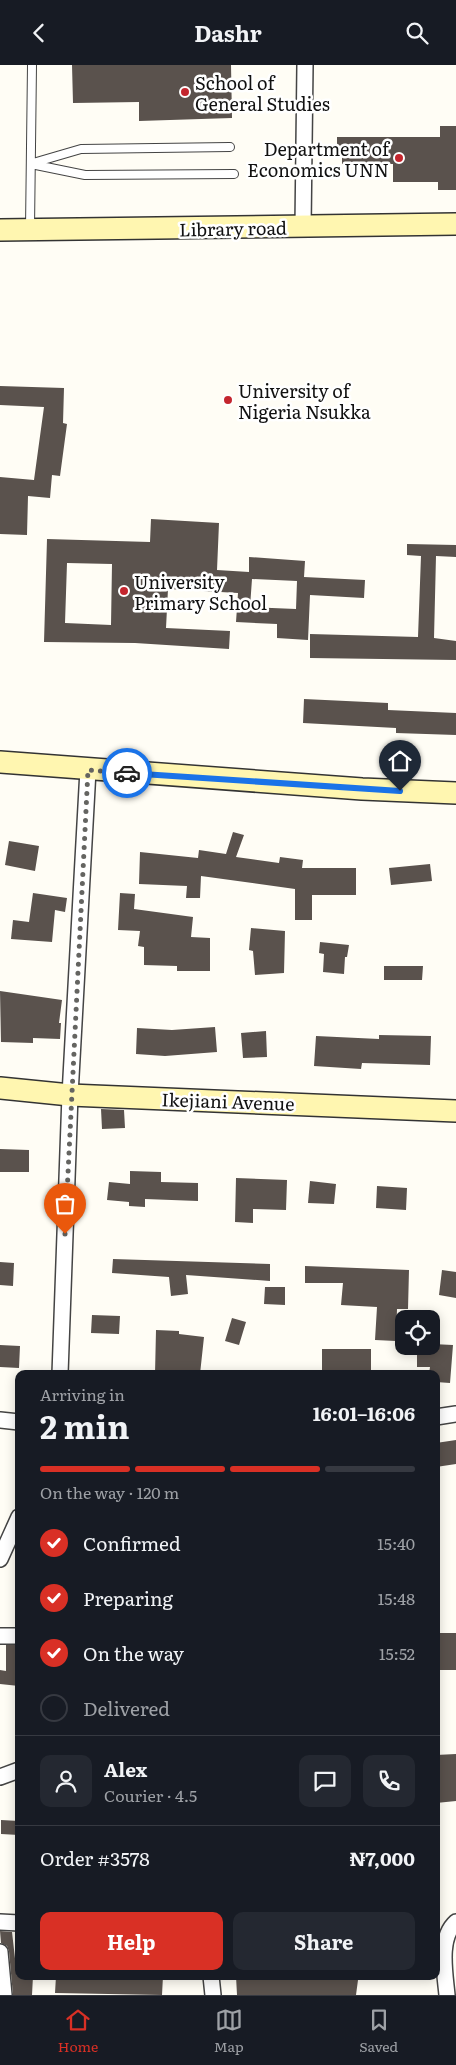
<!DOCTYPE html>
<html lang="en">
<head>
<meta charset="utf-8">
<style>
	body { margin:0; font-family:Literata,serif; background:#242831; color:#f1f3f6; height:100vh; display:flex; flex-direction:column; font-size:19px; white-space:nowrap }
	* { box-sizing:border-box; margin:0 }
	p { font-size:16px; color:#9ea1a6 }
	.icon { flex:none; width:28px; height:28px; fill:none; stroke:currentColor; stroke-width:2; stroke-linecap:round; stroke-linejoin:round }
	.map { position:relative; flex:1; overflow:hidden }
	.sheet { position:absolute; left:15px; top:1305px; width:425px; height:610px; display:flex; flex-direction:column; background:#171b24; border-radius:10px; box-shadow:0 2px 12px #0003 }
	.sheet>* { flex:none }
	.fabs { position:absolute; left:395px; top:1245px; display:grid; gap:10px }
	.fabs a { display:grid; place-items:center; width:45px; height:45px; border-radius:10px; background:#171b24; box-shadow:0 2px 12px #0003; font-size:25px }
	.pin { position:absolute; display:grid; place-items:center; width:42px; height:42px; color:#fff; margin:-51px -21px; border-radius:50% 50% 50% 0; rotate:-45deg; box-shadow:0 0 5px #0007 }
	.pin .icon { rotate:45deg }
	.courier { position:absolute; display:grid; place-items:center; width:50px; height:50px; margin:-25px; border:4px solid #1a73e8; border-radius:50%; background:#fff; color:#222; box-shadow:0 1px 6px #0007 }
	.head em { font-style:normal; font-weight:700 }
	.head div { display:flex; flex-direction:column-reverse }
	.head { display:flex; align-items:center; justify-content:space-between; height:85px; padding:0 25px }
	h1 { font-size:32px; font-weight:700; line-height:38px }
	.bar { display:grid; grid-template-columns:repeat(4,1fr); gap:8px 5px; align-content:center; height:60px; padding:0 25px }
	.bar i { height:6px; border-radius:4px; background:#363941 }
	.bar .active { background:#d93025 }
	.bar p { grid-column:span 4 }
	.line { display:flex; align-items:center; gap:12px; padding:0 25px; border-top:1px solid #363941 }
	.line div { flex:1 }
	.round { display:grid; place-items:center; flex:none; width:52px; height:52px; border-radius:10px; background:#242831 }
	ol { padding:0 25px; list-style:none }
	li { display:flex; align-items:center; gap:15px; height:55px }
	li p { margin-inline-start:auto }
	li .icon { padding:5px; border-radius:50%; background:#d93025; color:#fff; stroke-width:4 }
	li:last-child { color:#9ea1a6 }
	li i { width:28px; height:28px; border:2px solid #363941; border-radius:50% }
	.button { display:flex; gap:10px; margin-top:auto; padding:10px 25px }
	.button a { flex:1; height:58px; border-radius:10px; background:#d93025; color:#fff; font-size:20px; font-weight:700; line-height:58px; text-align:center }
	.button a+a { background:#242831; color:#f1f3f6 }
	header { display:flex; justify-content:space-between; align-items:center; height:65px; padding:0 25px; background:#171b24; font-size:22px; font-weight:700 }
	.menu { display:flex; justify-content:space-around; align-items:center; height:70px; border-top:1px solid #363941; background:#171b24; font-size:14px; color:#9ea1a6 }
	.menu a { display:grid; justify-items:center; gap:2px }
	.menu .active { color:#d93025 }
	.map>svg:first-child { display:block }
	.building { fill:#5a524d; fill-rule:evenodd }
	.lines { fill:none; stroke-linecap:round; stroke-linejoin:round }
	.lane-casing { stroke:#444; stroke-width:10 }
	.street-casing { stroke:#444; stroke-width:18 }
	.secondary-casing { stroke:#333; stroke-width:24 }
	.lane { stroke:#fff; stroke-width:8 }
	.street { stroke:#fff; stroke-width:15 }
	.secondary { stroke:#fff6b0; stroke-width:21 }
	.done { stroke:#646461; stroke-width:5; stroke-dasharray:0 9 }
	.route { stroke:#1a73e8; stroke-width:6 }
	.poi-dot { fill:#c4262e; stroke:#fff; stroke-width:2 }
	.labels { text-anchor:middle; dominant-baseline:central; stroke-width:5; stroke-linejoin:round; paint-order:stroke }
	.poi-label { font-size:18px; fill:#111; stroke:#fff; text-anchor:start }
	.street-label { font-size:18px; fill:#111; stroke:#fff }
</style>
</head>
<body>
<header><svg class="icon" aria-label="back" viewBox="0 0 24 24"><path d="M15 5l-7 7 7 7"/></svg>Dashr<svg class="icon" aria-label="search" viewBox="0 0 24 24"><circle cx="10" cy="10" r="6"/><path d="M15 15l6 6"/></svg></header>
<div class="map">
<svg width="456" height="1930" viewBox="0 0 456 1930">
	<rect width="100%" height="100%" fill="#fffdf5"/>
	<path class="building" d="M72,0H231L232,53L139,56V37L73,38Z
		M440,61H456V125H438V117H393V99H342V88L337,87V72H440Z
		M0,321L64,323L63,358L67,359L60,411L52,410L50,433L28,431L27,470L0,469V412L34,415L44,342L0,340Z
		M151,454L219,458L217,505L249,507V492L305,496L304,512L365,515L364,533L310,530L308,575L277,573V559L236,557L238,528L168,524L166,563L230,566L229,584L135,578L44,577L47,474L150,477ZM67,498L112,499L111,560L65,558ZM252,514L297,516L296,544L250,542Z
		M407,479L456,480V492L436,491L434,573L456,576V595L310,593V569L418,572L421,491L407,490Z
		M304,634L388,638V645L456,648V670L396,668V663L303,658Z
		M233,767L244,770L236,792L279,798L280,792L303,795L302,803H356V830H312V855H295V824L201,811L200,833H186L187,821L139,819L140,787L198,793L199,785L226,789Z
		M9,776L39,781L35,806L5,800Z
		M430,799L432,816L391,820L389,803Z
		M33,828L67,833L65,847L55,845L52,877L11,874L13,855L29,857Z
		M120,828L135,829L134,844L193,852L191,872L210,873V906H177V901L144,900V882L138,881L140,866L118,865Z
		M251,863L285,866L284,908L255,910L253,886L249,885Z
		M320,877L349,880L347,892H345L344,909L323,907L324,889L319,888Z
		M384,901H423L422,915H384Z
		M0,926L62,935L59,958H61L60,974L33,973V978L1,977Z
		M215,962L217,987L165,991L136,989L137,963L172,965Z
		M266,966L267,992L243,993L241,968Z
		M379,970L431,971L430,1000L362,998L361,1004L314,1001L316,971L379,974Z
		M101,1044L124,1045L125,1063L102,1064Z
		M0,1084L29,1085V1107H0Z
		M130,1106L161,1107V1117L198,1118V1136L145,1134V1142L129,1141V1137L107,1135L109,1117L130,1119Z
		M236,1113L287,1115L286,1145L253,1144V1158L235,1157Z
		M310,1116L336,1119L334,1139L308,1138Z
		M377,1121L407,1123L406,1145L376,1143Z
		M113,1194L270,1199V1216L186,1210L188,1229L171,1231L169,1212L112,1208Z
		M0,1197L14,1198L13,1221L0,1220Z
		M305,1201L409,1205L408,1244H397L396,1276L375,1275L377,1242L341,1240L343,1218H305Z
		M442,1205L456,1207V1233L439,1230Z
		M265,1222H285V1240L264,1239Z
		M92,1250L120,1251L119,1269L91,1268Z
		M232,1253L246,1257L239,1280L225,1276Z
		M156,1265L179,1266V1269L204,1272L200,1309H155Z
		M432,1279L453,1280L450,1318L436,1317V1309H429L430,1302H417V1285H431Z
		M0,1280L20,1281L19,1303L0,1302Z
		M322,1284H371V1309H322Z
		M456,1375V1399L436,1402V1378Z
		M436,1568H456V1605H436Z
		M6,1580H19V1621L0,1619V1605L6,1606Z
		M456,1689V1736L436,1738V1690Z
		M1,1755L19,1756V1770L1,1769Z
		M0,1866L12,1867L17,1911H33L32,1930H13L9,1886L7,1881L1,1878Z
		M56,1911H163L162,1930L55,1928Z
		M236,1911H333L358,1915L356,1930H237Z"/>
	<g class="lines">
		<defs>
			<path id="lane" d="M33,98L81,84L230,82
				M31,99L85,110L234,109
				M30,163L32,0"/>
			<path id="street" d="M303,162L305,0
				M60,1309L70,1030L88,705
				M436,1352L456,1349
				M0,1355L19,1357
				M0,1494L19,1452
				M0,1571H19
				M0,1712L19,1705
				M0,1857L19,1858
				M0,1887L4,1930
				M211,1911L213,1930
				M447,1930C445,1908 438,1873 456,1857"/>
			<path id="secondary" d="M0,165L456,159
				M0,697L362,724L456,728
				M0,1023L70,1030L456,1046"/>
		</defs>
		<use href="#lane" class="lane-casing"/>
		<use href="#street" class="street-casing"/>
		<use href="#secondary" class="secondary-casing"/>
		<use href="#lane" class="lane"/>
		<use href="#street" class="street"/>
		<use href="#secondary" class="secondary"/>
	</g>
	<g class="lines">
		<path class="done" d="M65,1169L88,705L127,708"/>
		<path class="route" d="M127,708L400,726"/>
	</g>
	<g class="poi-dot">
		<circle cx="185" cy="27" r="5"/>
		<circle cx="399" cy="93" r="5"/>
		<circle cx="228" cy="335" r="5"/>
		<circle cx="124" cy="526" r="5"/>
	</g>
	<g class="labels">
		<g class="poi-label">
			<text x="195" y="17">School of<tspan x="195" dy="21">General Studies</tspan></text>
			<text x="389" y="83" text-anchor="end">Department of<tspan x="389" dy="21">Economics UNN</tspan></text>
			<text x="238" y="325">University of<tspan x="238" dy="21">Nigeria Nsukka</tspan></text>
			<text x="134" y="516">University<tspan x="134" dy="21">Primary School</tspan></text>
		</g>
		<g class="street-label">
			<text transform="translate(233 163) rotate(-1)">Library road</text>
			<text transform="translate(228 1036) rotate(2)">Ikejiani Avenue</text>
		</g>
	</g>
</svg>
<div class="fabs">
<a><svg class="icon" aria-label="locate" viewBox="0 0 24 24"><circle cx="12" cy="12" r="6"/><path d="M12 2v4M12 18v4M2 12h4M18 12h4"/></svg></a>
</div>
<div class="pin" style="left:65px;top:1169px;background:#ea580c"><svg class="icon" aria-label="bag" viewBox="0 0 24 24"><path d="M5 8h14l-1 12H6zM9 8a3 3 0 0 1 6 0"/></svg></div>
<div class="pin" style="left:400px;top:726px;background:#1f2937"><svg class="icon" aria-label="home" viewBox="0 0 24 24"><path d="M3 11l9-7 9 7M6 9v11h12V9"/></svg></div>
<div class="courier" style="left:127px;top:708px"><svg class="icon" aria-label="car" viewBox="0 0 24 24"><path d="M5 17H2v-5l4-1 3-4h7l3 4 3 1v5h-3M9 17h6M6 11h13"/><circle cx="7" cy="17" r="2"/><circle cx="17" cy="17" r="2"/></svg></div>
<section class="sheet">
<div class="head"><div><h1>2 min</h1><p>Arriving in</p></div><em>16:01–16:06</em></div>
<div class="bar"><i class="active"></i><i class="active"></i><i class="active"></i><i></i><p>On the way · 120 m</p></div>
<ol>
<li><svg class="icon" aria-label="check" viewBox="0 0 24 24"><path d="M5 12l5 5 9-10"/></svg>Confirmed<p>15:40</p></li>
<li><svg class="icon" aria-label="check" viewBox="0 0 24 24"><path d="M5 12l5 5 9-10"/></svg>Preparing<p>15:48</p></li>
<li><svg class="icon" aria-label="check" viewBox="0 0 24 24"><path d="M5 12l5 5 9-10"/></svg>On the way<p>15:52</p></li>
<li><i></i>Delivered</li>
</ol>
<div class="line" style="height:90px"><a class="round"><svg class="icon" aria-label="person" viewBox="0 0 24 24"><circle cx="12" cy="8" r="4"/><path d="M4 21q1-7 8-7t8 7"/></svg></a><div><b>Alex</b><p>Courier · 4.5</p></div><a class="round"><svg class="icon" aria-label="chat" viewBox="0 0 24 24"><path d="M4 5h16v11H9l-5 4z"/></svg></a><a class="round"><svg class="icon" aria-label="phone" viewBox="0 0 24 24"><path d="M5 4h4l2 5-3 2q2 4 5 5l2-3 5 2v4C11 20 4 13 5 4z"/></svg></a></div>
<div class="line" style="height:65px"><div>Order #3578</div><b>₦7,000</b></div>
<div class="button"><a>Help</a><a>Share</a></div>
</section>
</div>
<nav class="menu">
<a class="active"><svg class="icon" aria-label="home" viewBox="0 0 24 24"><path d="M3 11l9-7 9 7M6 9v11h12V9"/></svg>Home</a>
<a><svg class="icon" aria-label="map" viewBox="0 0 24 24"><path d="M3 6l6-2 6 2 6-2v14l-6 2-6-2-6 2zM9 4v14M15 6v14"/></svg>Map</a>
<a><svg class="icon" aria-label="saved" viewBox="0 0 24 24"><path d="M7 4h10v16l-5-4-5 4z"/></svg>Saved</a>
</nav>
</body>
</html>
